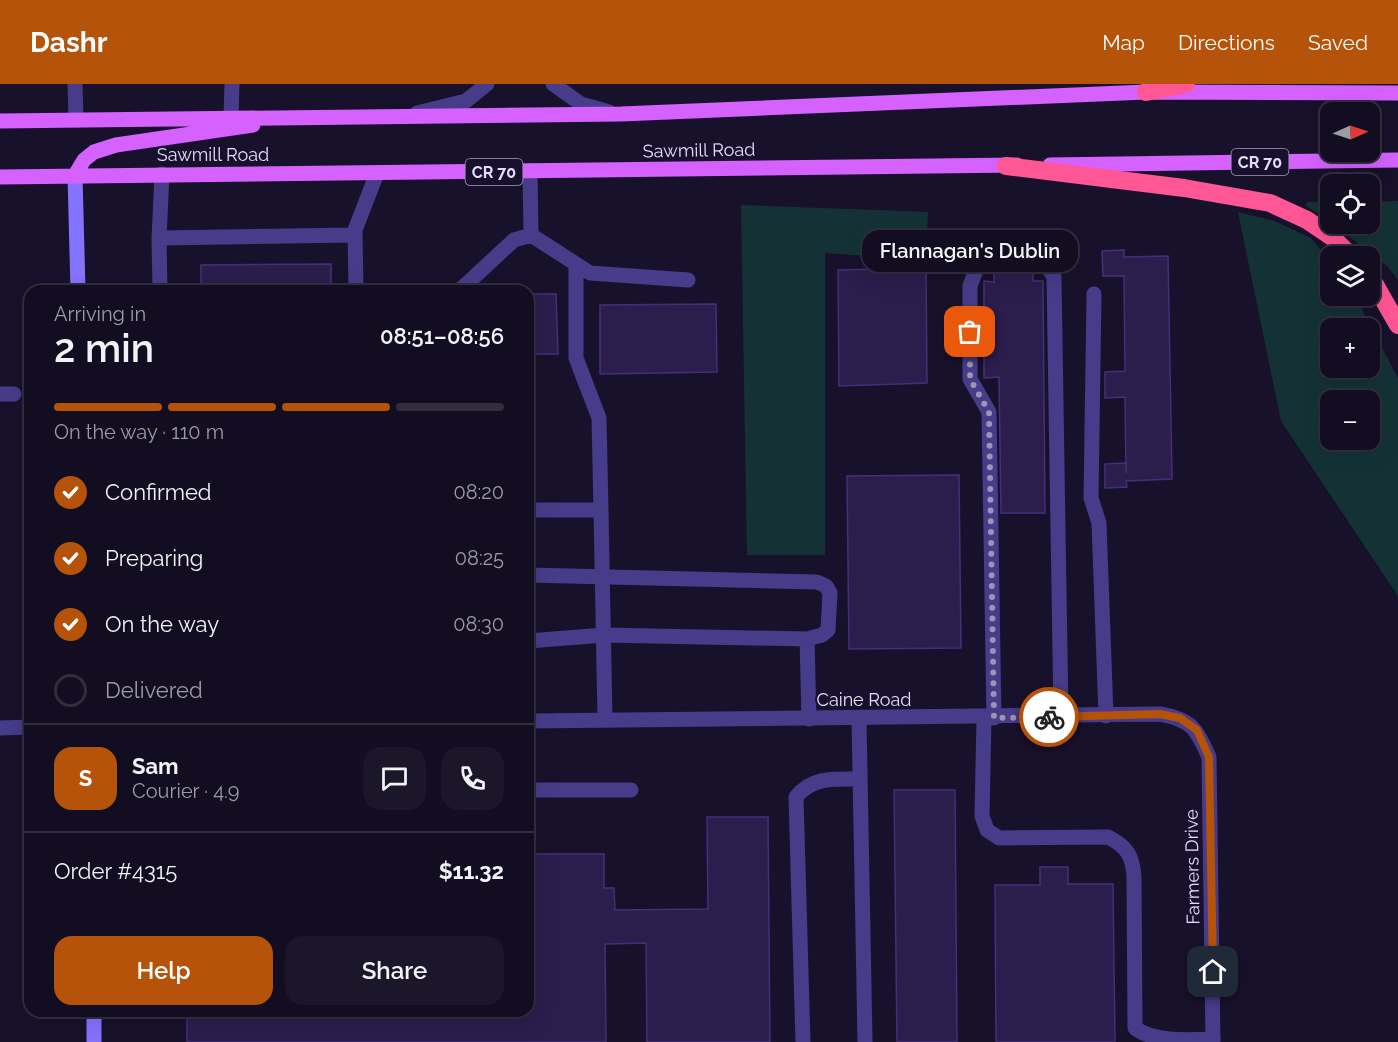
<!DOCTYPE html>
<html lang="en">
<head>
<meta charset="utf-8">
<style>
	body { margin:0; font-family:Raleway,sans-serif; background:#1b1629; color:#f1f3f6; height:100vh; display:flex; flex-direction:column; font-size:22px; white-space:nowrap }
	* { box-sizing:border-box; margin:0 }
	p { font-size:20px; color:#9c9ca5 }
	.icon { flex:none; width:33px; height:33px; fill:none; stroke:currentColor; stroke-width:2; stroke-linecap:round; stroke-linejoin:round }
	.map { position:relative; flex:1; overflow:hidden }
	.sheet { position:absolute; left:24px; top:201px; width:510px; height:732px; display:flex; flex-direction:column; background:#120d20; border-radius:18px; box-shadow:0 6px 24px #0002,0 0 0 2px #312d3e }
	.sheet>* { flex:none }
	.needle { width:39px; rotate:87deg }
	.buttons { position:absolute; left:1320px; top:18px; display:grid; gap:12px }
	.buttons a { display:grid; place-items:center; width:60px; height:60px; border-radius:12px; background:#120d20; box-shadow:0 6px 24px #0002,0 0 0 2px #312d3e; font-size:30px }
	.pin { position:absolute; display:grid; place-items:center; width:51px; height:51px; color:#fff; margin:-26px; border-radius:12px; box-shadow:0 3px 9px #0006 }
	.courier { position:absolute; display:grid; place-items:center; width:60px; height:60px; margin:-30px; border:4px solid #b45309; border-radius:50%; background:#fff; color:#222; box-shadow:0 2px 8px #0007 }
	.bubble { position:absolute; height:42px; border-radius:18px; background:#120d20; box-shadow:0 6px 24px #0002,0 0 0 2px #312d3e; font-size:20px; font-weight:600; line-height:42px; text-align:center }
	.head em { font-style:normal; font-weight:600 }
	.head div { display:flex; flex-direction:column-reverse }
	.head { display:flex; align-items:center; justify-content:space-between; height:102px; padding:0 30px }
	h1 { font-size:39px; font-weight:600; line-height:45px }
	.bar { display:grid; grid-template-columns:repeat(4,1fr); gap:9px 6px; align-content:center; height:72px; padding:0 30px }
	.bar i { height:8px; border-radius:4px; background:#312d3e }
	.bar .selected { background:#b45309 }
	.bar p { grid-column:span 4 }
	.line { display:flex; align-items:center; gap:15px; padding:0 30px; border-top:2px solid #312d3e }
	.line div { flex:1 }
	.round { display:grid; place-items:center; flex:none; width:63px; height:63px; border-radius:18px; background:#1b1629 }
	ol { padding:0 30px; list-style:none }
	li { display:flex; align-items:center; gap:18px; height:66px }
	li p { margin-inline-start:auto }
	li .icon { padding:6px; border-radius:50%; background:#b45309; color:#fff; stroke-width:4 }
	li:last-child { color:#9c9ca5 }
	li i { width:33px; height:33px; border:3px solid #312d3e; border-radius:50% }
	.cta { display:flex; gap:12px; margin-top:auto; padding:12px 30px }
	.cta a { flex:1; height:69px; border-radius:18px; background:#b45309; color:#fff; font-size:24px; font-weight:600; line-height:69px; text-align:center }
	.cta a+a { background:#1b1629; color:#f1f3f6 }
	header { display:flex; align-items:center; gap:36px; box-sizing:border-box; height:84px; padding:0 30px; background:#b45309; color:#fff }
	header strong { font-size:28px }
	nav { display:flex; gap:33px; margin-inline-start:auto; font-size:21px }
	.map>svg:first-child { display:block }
	.green { fill:#143235; fill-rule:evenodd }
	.building { fill:#2b1d4c; stroke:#452f78; stroke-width:1.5 }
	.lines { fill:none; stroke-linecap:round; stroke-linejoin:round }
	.service { stroke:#473c8a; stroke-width:15 }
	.minor { stroke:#473c8a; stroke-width:15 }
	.secondary { stroke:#8572ff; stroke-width:15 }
	.primary { stroke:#d562ff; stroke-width:15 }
	.motorway { stroke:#ff5695; stroke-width:18 }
	.done { stroke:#9c94b5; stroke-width:6; stroke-dasharray:0 10.8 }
	.route { stroke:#b45309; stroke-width:8 }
	.labels { text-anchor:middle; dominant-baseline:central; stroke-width:4.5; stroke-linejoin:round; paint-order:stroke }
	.shield { fill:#18112b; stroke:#a69ebf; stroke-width:1.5 }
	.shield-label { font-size:16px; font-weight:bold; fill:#e3dbff }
	.street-label { font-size:18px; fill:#e3dbff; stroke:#18112b }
</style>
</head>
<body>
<header>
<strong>Dashr</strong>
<nav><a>Map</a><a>Directions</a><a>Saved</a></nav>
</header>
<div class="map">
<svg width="1398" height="958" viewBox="0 0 1398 958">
	<rect width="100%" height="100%" fill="#18112b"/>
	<path class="green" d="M1398,117V196L1387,182L1333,140H1370V118Z
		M1307,118H1330V138L1306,122Z
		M741,121L928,128L926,176L825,169V471H747Z
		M1238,128L1274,137L1311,154L1330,177V212H1355L1398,294V512L1281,337ZM1330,244H1370V284H1330ZM1330,316H1370V356H1330Z"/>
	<path class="building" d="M1124,166V173L1168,172L1172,395L1126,397L1127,403L1105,404V380L1126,379V389L1125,313L1105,314V288L1125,287L1124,192H1103L1102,167Z
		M331,180V207H201V181Z
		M1033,180V197H1043L1045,429H1001L999,293L984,294V197L994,198V181Z
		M926,184L927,299L839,302L838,186Z
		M528,210H556L558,270H528Z
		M716,220L717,288L600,290V221Z
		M959,391L961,564L849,565L847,392Z
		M894,706H955L957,958H897Z
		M707,733H768L770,958H647L646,859L605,860L606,958H187V929L528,927V770H604V804H614L615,826L708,825Z
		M1040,783H1068V800H1113L1115,958H996L995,801H1040Z"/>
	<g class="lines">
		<path class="service" d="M75,0L76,36
			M231,34L232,0
			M530,87L531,151L590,189L688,196
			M159,154L162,90
			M576,180V274L599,334L601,426
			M160,207L159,154L355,151
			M356,207L355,146L377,89
			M459,207L514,156L531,151
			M1094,210L1091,414L1099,439L1106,632
			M0,310H14
			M528,426H601L605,636
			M528,491L817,498L826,502L830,509L828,546L822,551L807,555
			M528,557L604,551L807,555L809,635
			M984,634L982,732L987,746L999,754L1108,753C1128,763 1133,773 1134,794L1135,944C1153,958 1187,956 1213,955
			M994,634L989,328L970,295V202L982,170L1009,162L1039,169L1054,193L1061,632
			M859,635L865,958
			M0,644L30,643
			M528,706H631
			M803,958L796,713C813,692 835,695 860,695"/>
		<path class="minor" d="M553,0L581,20L609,28
			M417,29L466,17L487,0
			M528,637L1160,630C1193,636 1196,645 1209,673L1213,958"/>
		<path class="secondary" d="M75,91L78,207
			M94,927V958"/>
		<path class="primary" d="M0,37L621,30L1146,8L1398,9
			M1050,81L1398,76
			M75,91L84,76L94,68L116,61L253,41
			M0,93L1017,81"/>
		<path class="motorway" d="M1146,8L1186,0
			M1006,82L1184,104L1270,119L1307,136L1332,153L1351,172
			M1370,192L1398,241"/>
	</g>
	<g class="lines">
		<path class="done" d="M970,248V295L989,328L994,634L1049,633"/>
		<path class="route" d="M1049,633L1160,630L1180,634L1197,646L1209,673L1213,888"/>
	</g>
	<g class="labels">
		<g class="shield">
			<rect x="1231.5" y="65" width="57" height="26" rx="4.5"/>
			<rect x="465.5" y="75" width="57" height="26" rx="4.5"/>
		</g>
		<g class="shield-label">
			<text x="1260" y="78">CR 70</text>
			<text x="494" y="88">CR 70</text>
		</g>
		<g class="street-label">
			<text transform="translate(699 66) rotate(-1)">Sawmill Road</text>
			<text x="213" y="70">Sawmill Road</text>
			<text x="864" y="615">Caine Road</text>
			<text transform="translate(1192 783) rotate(-91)">Farmers Drive</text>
		</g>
	</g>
</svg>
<div class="buttons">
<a><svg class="needle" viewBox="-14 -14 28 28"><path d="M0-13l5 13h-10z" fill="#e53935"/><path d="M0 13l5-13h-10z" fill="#9c9ca5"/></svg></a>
<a><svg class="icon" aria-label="locate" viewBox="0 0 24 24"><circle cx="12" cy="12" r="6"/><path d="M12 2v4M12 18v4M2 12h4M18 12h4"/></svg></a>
<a><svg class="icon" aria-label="layers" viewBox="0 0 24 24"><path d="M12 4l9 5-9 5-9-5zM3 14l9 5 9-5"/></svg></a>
<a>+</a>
<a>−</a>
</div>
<div class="pin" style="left:970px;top:248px;background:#ea580c"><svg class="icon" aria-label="bag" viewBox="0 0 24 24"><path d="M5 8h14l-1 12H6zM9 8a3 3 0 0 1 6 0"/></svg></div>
<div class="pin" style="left:1213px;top:888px;background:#1f2937"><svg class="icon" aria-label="home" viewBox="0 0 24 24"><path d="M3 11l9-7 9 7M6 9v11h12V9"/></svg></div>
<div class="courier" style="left:1049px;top:633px"><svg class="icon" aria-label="bike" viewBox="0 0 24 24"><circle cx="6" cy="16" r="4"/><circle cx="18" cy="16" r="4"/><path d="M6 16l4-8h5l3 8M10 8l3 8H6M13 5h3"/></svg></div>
<div class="bubble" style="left:862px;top:146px;width:216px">Flannagan's Dublin</div>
<section class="sheet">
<div class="head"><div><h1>2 min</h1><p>Arriving in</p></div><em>08:51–08:56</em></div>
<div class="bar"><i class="selected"></i><i class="selected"></i><i class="selected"></i><i></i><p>On the way · 110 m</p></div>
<ol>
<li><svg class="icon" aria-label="check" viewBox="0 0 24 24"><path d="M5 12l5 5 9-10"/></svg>Confirmed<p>08:20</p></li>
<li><svg class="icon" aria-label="check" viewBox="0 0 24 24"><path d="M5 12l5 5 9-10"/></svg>Preparing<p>08:25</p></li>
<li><svg class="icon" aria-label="check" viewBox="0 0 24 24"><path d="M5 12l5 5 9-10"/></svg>On the way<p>08:30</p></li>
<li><i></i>Delivered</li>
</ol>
<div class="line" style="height:108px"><b class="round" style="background:#b45309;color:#fff">S</b><div><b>Sam</b><p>Courier · 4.9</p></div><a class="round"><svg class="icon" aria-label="chat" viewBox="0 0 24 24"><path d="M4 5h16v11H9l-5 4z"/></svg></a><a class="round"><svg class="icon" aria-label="phone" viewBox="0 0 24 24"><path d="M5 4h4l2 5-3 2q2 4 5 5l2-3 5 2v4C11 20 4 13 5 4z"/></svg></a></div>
<div class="line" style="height:78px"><div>Order #4315</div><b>$11.32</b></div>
<div class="cta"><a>Help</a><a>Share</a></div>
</section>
</div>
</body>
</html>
